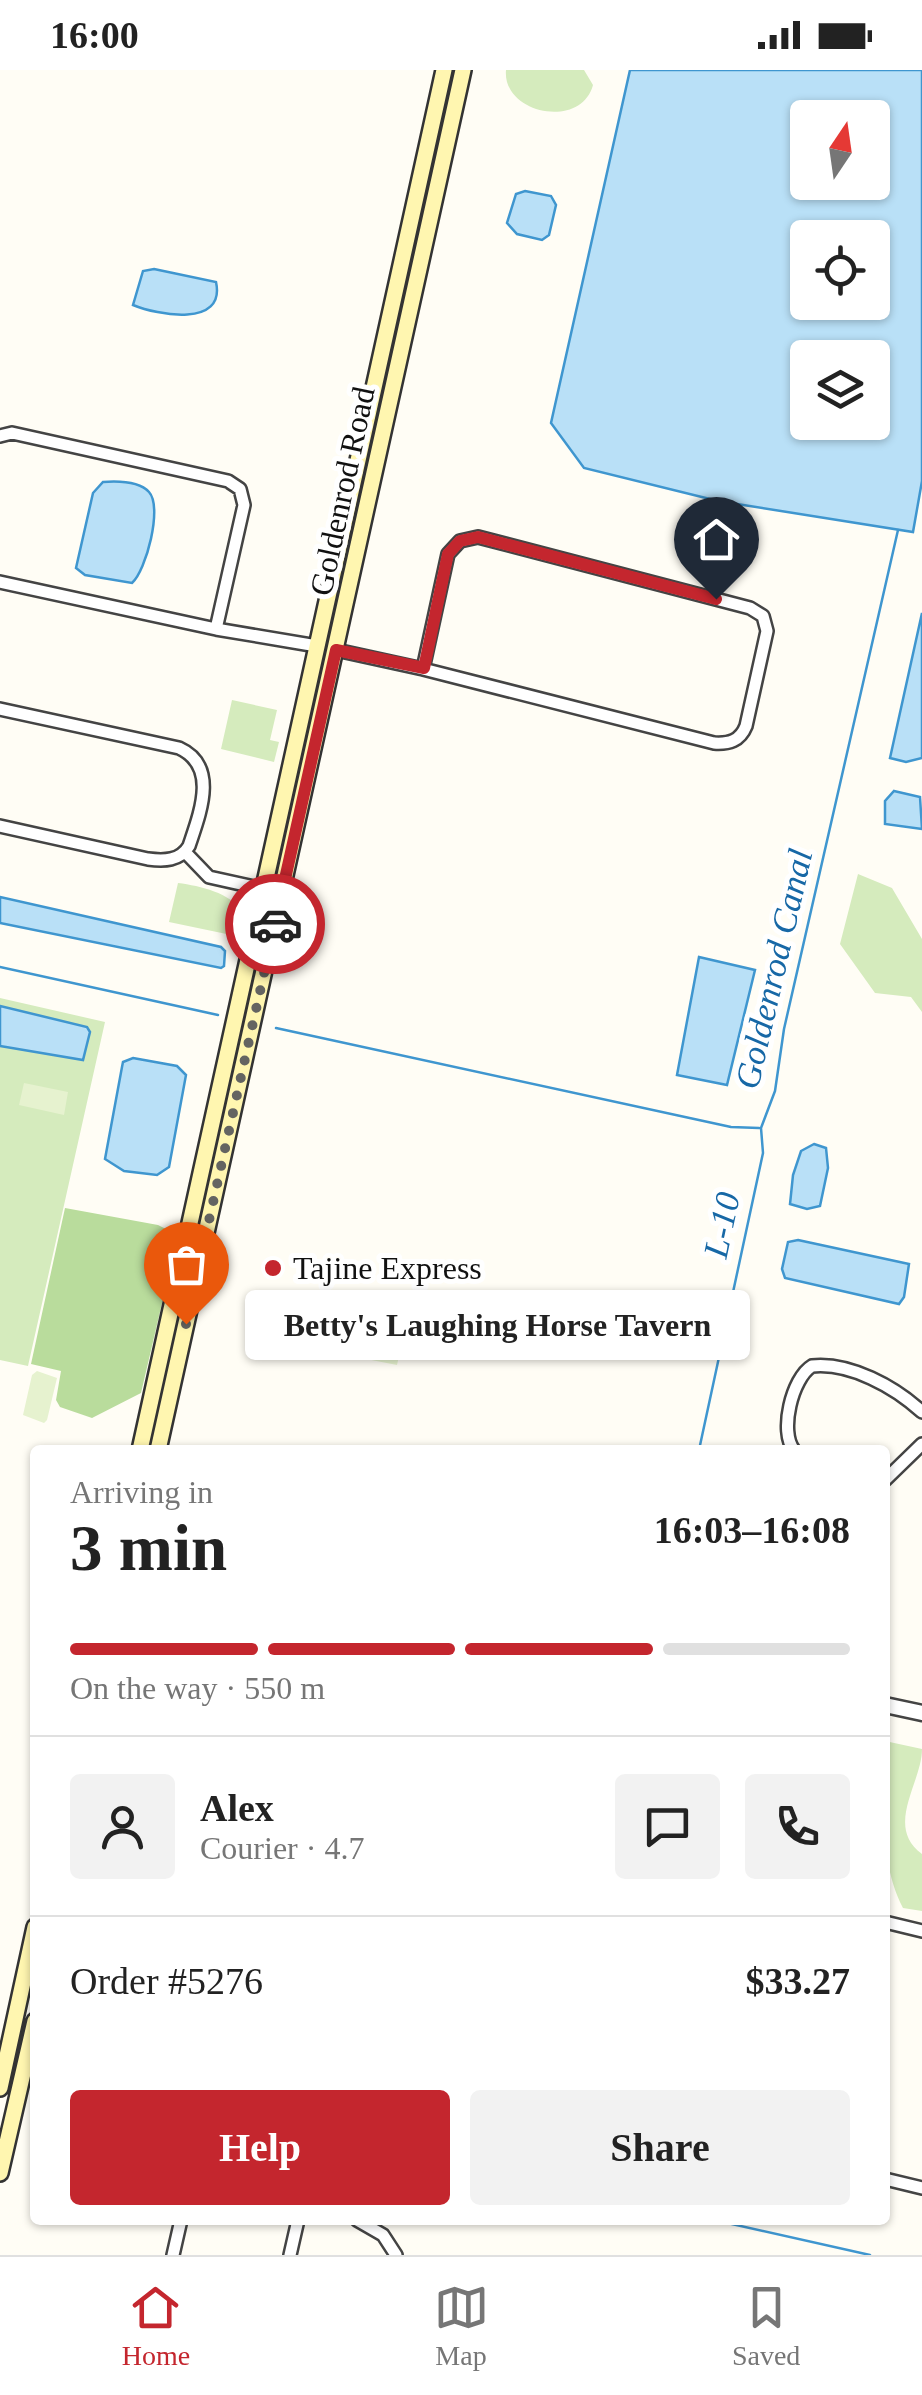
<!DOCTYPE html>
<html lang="en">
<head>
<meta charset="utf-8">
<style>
	body { margin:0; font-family:Georgia,serif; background:#f2f2f2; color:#222; height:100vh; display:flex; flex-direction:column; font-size:38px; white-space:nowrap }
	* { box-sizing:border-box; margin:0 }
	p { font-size:32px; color:#767676 }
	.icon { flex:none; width:55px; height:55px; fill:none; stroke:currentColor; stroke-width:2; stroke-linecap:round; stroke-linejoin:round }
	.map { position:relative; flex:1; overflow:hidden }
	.details { position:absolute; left:30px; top:1375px; width:860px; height:780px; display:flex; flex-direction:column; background:#fff; border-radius:10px; box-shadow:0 2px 8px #0004 }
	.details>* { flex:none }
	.needle { width:65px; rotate:13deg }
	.controls { position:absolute; left:790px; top:30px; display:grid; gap:20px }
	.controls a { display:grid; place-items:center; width:100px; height:100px; border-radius:10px; background:#fff; box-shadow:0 2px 8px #0004; font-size:50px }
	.pin { position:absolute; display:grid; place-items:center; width:85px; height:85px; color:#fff; margin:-102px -42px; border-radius:50% 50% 50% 0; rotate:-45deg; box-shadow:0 0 10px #0007 }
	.pin .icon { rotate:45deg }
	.courier { position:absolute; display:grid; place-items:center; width:100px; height:100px; margin:-50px; border:8px solid #c4262e; border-radius:50%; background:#fff; color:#222; box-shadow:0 2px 12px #0007 }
	.bubble { position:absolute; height:70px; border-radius:10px; background:#fff; box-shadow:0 2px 8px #0004; font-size:32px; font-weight:700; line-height:70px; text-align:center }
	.overview em { font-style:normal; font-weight:700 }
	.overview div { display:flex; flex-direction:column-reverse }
	.overview { display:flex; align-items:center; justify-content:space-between; height:170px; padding:0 40px }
	h1 { font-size:65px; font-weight:700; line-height:75px }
	.bar { display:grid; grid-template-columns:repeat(4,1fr); gap:15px 10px; align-content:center; height:120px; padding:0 40px }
	.bar i { height:12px; border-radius:8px; background:#e0e0e0 }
	.bar .on { background:#c4262e }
	.bar p { grid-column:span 4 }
	.line { display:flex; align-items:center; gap:25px; padding:0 40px; border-top:2px solid #e0e0e0 }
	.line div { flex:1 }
	.round { display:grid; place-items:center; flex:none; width:105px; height:105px; border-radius:10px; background:#f2f2f2 }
	.button { display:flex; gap:20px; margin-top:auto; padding:20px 40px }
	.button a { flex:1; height:115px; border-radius:10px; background:#c4262e; color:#fff; font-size:40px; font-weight:700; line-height:115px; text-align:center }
	.button a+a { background:#f2f2f2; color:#222 }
	.status { display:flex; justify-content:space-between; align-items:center; height:70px; padding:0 50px; background:#fff; direction:ltr }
	.status svg { height:28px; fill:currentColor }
	.dock { display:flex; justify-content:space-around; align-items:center; height:140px; border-top:2px solid #e0e0e0; background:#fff; font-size:28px; color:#767676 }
	.dock a { display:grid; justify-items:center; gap:5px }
	.dock .on { color:#c4262e }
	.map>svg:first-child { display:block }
	.green { fill:#d5ebbd }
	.forest { fill:#b9dc9c }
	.pitch { fill:#e6f2cf }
	.water { fill:#b9e0f7; stroke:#3f96cf; stroke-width:2.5; fill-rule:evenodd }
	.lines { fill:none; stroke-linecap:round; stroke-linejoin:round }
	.stream { stroke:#3f96cf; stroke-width:2.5 }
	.minor-casing { stroke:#444; stroke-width:16 }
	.tertiary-casing { stroke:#444; stroke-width:19 }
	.secondary-casing { stroke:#333; stroke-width:20 }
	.minor { stroke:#fff; stroke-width:11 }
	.tertiary { stroke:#fff; stroke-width:14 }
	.secondary { stroke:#fff6b0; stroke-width:15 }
	.done { stroke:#646461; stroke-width:10; stroke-dasharray:0 18 }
	.route { stroke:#c4262e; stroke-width:12 }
	.poi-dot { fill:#c4262e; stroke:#fff; stroke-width:4 }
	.labels { text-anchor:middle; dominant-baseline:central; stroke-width:10; stroke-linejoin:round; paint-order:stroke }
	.street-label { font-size:32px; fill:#111; stroke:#fff }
	.poi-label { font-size:32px; fill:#111; stroke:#fff; text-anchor:start }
	.water-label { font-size:35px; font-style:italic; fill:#1768a6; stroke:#fff }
</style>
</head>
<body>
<div class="status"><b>16:00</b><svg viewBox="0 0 49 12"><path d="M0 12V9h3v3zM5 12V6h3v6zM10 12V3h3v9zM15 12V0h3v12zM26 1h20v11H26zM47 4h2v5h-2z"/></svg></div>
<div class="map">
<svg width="922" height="2185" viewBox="0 0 922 2185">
	<rect width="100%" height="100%" fill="#fffdf5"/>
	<path class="green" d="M506,0H584L593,15C581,60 502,44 506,0Z
		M232,630L277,640L270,670L279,672L274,692L221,679Z
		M858,804L892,818L922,869V942L911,927L875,923L840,874Z
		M178,813C201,816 230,823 242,841L236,866L169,852Z
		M0,928L105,952L28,1296L0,1290Z
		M885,1671L922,1679C922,1713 884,1756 922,1784V1841L903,1838C877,1787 885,1728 885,1671Z"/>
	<path class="forest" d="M65,1138L158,1155L178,1165L141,1323L92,1348L60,1337L56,1330L61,1301L31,1294Z"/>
	<path class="pitch" d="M24,1013L68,1022L64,1045L19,1035Z
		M365,1242L407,1250L397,1295L356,1287Z
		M37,1301L57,1308L47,1350L44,1353L23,1345L32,1305Z"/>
	<path class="water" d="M630,0H922V411L913,462L718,431L584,398L551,353ZM808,48H872V112H808ZM808,168H872V232H808ZM808,288H872V352H808Z
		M525,121L551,126L556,135L549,165L542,170L517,164L507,153L516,124Z
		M154,199L216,212C226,258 157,245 133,235L143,201Z
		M103,412C117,411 139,411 149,422C163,437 146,501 132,513L85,505L76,498L93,423Z
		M922,543V688L906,692L890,688Z
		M894,721L920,727L922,759L885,754V731Z
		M0,827L221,877L225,881L224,896L221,898L0,853Z
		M699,887L755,900L727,1015L677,1005Z
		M0,936L87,957L90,962L83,990L0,976Z
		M133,988L177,996L186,1005L169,1097L157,1105L124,1101L105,1089L122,997L123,992Z
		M814,1074L826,1078L828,1098L820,1136L807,1139L790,1134L793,1105L801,1081Z
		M798,1170L909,1194L904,1227L899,1234L785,1208L782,1199L788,1172Z"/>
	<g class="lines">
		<path class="stream" d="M0,897L218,945
			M276,958L731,1057L759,1058
			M699,1380L763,1083L761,1058L775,1021L784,959L898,460
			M714,2150L870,2185"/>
		<defs>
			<path id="minor" d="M0,366L12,363L228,411L240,419L244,435L216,559
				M0,512L216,559L317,576
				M336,580L423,599L714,673C729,674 740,671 746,656L767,561L763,546L750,538L478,467L460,471L448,484L423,599
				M0,639L179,678C219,696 200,743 189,776C180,791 164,791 148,789L0,756
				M185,782L209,807L263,819
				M794,1380C779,1362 792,1308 812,1296C850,1292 895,1317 922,1342
				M885,1410L922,1374
				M885,1852L922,1861
				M885,2109L922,2118
				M357,2150L383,2165L396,2185
				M173,2185L181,2150
				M290,2185L298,2150"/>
			<path id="tertiary" d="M885,1635L922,1643"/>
			<path id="secondary" d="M140,1380L444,0
				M158,1380L463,0
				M0,2018L35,1857
				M0,2103L35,1951"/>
		</defs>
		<use href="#minor" class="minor-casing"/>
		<use href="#tertiary" class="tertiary-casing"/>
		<use href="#secondary" class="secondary-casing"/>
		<use href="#minor" class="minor"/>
		<use href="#tertiary" class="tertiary"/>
		<use href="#secondary" class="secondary"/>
	</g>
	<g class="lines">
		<path class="done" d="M186,1254L275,854"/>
		<path class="route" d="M275,854L336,580L424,598L448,484L460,471L478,467L716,529"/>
	</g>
	<circle class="poi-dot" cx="273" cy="1198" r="10"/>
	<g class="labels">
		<g class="street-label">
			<text transform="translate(342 421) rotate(-78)">Goldenrod Road</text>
		</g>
		<g class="poi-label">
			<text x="293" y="1198">Tajine Express</text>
		</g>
		<g class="water-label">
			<text transform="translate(774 899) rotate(-77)">Goldenrod Canal</text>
			<text transform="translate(722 1155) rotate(-78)">L-10</text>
		</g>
	</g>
</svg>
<div class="controls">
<a><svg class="needle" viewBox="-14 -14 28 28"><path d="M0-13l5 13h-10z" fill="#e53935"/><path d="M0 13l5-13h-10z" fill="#767676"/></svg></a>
<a><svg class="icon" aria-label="locate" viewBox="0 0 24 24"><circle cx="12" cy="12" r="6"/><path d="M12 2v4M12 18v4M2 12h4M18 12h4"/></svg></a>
<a><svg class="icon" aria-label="layers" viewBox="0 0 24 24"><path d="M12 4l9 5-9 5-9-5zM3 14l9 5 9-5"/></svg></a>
</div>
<div class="pin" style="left:186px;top:1254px;background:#ea580c"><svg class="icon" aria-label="bag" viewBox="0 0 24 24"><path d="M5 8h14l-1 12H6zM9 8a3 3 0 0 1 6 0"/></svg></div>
<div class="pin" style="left:716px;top:529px;background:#1f2937"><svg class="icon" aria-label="home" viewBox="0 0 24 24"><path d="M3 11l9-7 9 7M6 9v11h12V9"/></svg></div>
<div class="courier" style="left:275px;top:854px"><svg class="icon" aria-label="car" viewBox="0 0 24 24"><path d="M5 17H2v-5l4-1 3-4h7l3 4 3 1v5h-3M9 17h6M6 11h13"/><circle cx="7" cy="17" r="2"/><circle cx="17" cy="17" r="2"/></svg></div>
<div class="bubble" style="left:245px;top:1220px;width:505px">Betty's Laughing Horse Tavern</div>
<section class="details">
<div class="overview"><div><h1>3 min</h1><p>Arriving in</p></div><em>16:03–16:08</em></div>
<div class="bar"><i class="on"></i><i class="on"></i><i class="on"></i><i></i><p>On the way · 550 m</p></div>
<div class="line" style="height:180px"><a class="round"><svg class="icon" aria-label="person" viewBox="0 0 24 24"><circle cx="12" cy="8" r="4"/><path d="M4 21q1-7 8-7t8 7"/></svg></a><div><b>Alex</b><p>Courier · 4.7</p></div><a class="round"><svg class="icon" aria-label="chat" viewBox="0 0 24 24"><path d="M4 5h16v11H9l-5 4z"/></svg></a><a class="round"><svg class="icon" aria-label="phone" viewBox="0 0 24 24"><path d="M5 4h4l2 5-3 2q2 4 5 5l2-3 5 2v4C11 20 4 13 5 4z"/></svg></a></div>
<div class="line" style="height:130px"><div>Order #5276</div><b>$33.27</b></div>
<div class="button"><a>Help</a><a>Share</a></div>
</section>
</div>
<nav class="dock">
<a class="on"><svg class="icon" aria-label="home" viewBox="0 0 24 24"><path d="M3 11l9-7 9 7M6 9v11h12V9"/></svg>Home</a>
<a><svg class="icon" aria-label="map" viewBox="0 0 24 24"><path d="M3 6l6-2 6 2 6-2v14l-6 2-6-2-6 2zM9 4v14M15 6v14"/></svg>Map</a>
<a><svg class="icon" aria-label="saved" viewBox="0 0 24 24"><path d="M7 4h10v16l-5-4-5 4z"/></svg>Saved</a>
</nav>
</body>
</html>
